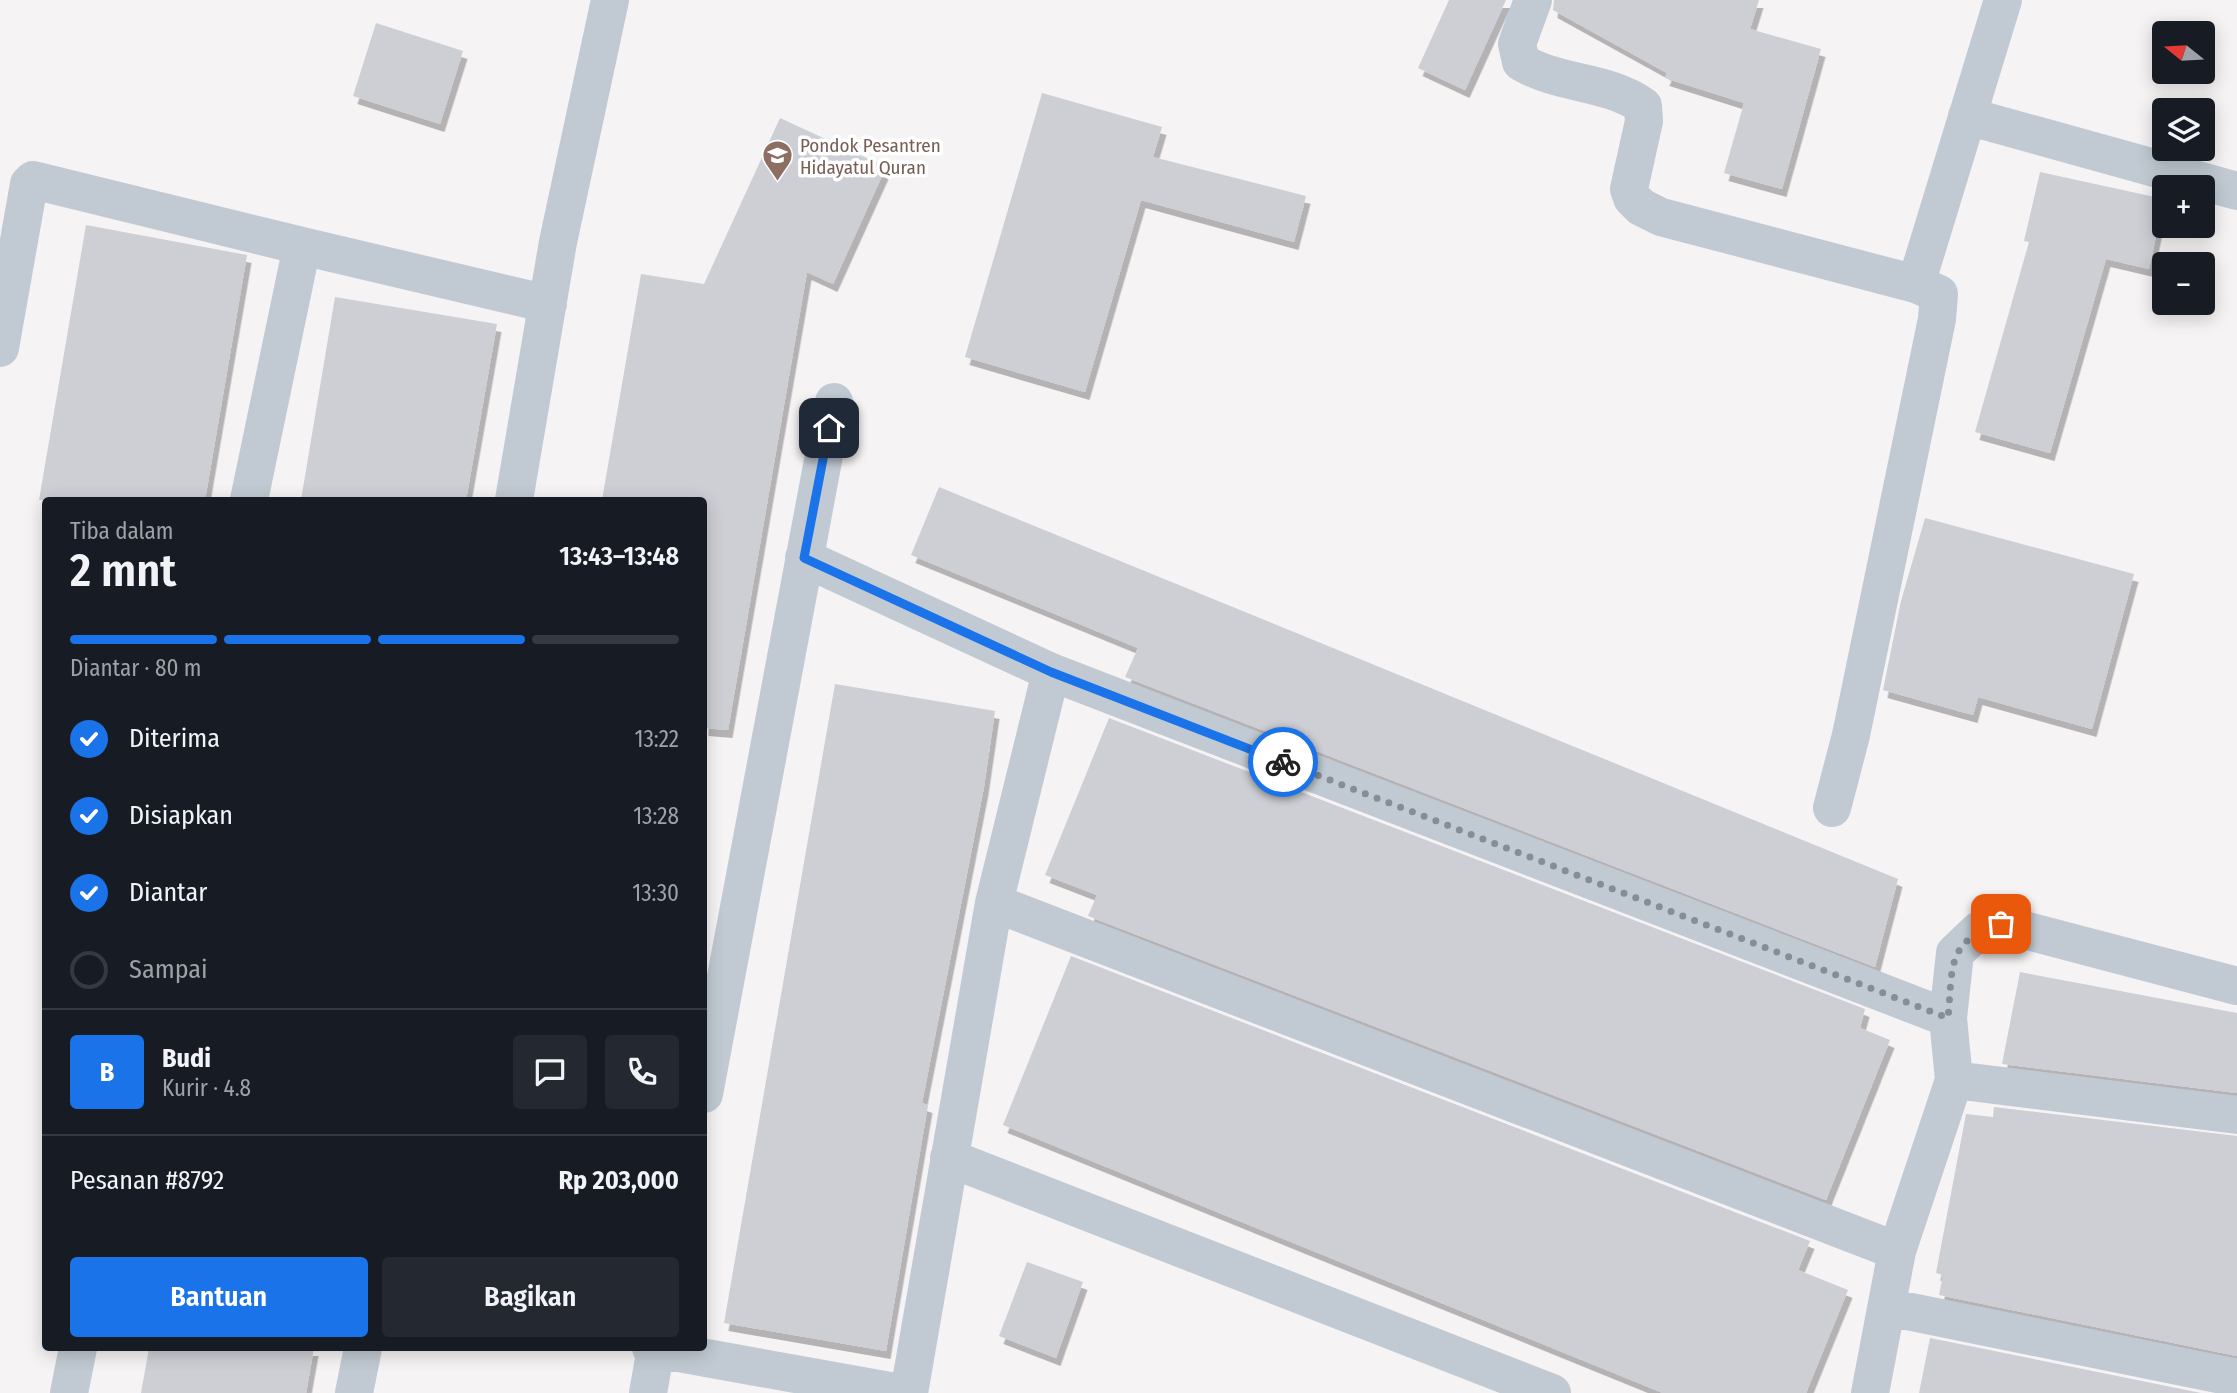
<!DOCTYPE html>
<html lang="id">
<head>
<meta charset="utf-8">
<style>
	body { margin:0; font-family:"Fira Sans Condensed",sans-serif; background:#242831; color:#f1f3f6; height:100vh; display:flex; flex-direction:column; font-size:26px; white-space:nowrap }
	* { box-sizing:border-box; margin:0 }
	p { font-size:23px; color:#9ea1a6 }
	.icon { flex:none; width:38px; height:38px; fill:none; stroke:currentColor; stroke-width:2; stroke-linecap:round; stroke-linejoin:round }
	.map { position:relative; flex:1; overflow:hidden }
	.side { position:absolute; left:42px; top:497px; width:665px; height:854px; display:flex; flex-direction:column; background:#171b24; border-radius:7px; box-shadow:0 4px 18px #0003 }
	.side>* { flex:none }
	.needle { width:46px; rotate:288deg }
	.buttons { position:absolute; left:2152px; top:21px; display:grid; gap:14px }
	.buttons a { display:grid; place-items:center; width:63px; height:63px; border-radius:7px; background:#171b24; box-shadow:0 4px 18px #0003; font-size:35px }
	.pin { position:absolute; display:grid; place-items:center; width:60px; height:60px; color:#fff; margin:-30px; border-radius:14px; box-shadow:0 4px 10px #0006 }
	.courier { position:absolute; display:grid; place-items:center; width:70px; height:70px; margin:-35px; border:5px solid #1a73e8; border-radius:50%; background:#fff; color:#222; box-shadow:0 2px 9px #0007 }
	.headline em { font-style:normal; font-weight:600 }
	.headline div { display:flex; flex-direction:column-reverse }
	.headline { display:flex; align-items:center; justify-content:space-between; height:119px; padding:0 28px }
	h1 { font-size:46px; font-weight:600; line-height:52px }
	.bar { display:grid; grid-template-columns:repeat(4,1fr); gap:10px 7px; align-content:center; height:84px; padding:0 28px }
	.bar i { height:9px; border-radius:5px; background:#363941 }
	.bar .selected { background:#1a73e8 }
	.bar p { grid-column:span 4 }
	.line { display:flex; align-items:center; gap:18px; padding:0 28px; border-top:2px solid #363941 }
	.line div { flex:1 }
	.round { display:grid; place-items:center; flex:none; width:74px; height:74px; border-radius:7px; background:#242831 }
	ol { padding:0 28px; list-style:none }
	li { display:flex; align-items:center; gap:21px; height:77px }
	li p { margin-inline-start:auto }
	li .icon { padding:7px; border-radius:50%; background:#1a73e8; color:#fff; stroke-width:4 }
	li:last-child { color:#9ea1a6 }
	li i { width:38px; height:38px; border:4px solid #363941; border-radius:50% }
	.primary-button { display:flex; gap:14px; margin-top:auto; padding:14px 28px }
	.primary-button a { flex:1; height:80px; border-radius:7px; background:#1a73e8; color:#fff; font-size:28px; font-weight:600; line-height:80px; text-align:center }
	.primary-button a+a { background:#242831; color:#f1f3f6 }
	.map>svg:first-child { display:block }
	.building { fill:#cdcfd5; filter:url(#shadow) }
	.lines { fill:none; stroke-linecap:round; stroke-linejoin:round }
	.minor { stroke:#c1cad2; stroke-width:38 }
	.done { stroke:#868d94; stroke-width:7; stroke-dasharray:0 12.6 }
	.route { stroke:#1a73e8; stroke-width:9 }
	.labels { text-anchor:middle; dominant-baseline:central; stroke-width:7; stroke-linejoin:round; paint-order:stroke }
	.education-label { font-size:19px; fill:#785e54; stroke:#fff; text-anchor:start }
</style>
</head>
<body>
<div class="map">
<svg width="2237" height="1393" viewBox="0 0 2237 1393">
	<defs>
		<filter id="shadow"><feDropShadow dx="4.5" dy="8" stdDeviation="0" flood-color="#0004"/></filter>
	</defs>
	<rect width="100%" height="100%" fill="#f5f3f3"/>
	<path class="building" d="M1449,0H1506L1465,90L1418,68Z
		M1554,0H1759L1750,29L1821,49L1782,189L1724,173L1744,103L1665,78L1667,73L1553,10Z
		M376,23L463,51L440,124L353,96Z
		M1042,93L1162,127L1153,157L1306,196L1294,242L1141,200L1085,392L965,357Z
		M780,118L886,167L833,284L807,272L728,730L704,728V500H602L641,274L704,284Z
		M2040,172L2164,199L2149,269L2106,259L2050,453L1975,432L2029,242L2024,241Z
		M86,225L247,255L205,500H39Z
		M335,297L497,324L466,500H301Z
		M939,487L1898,879L1875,967L1125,677L1138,648L911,555Z
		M1925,518L2134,574L2092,729L1978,697L1973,715L1883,690L1901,601Z
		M835,684L995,711L984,787L922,1103L928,1105L886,1351L724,1323Z
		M1109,718L1865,1009L1860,1028L1890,1040L1826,1200L1088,916L1097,895L1045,875Z
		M1071,956L1810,1241L1798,1270L1848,1290L1806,1393H1663L1003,1125Z
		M2020,972L2237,1013V1093L2002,1064Z
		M1994,1107L2237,1136V1356L1939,1295L1943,1275L1936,1273L1966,1114L1993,1117Z
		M1027,1262L1083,1282L1056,1358L999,1336Z
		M1930,1338L2201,1393H1919Z
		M149,1348H314L306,1393H141Z"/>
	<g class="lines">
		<path class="minor" d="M1533,0L1517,44L1521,62C1559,85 1606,80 1643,106L1644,121L1629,189L1632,198L1641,207L1661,217L1916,284L1939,294L1937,319L1851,735L1832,808
			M1967,116L2237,191
			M302,246L548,304
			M1916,284L2003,0
			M0,348L29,184L33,180L302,246L249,500
			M514,500L558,242L610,0
			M804,558L1051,672L1948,1018
			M994,903L1897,1251
			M1954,1080L2237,1115
			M704,1094L834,402
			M949,1158L1552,1393
			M1887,1307L2237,1378
			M651,1348L901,1393
			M69,1393L78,1348
			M354,1393L363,1348
			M648,1393L656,1348
			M909,1393L994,903L1051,672
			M1870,1393L1897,1251L1954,1080L1948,1018L1955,953L1978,931L2001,924L2237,986"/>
	</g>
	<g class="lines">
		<path class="done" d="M1283,762L1948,1018C1953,969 1945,940 2001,924"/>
		<path class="route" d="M829,428L804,558L1051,672L1283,762"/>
	</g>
	<defs>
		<symbol id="school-pin" viewBox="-11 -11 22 30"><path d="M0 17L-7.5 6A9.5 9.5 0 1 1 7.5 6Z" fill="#8d6e63" stroke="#fff"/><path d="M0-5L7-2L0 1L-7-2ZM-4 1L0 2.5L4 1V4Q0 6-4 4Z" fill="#fff"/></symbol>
	</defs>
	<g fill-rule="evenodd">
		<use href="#school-pin" x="760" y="138" width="35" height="47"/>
	</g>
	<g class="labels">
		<g class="education-label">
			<text x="800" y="145">Pondok Pesantren<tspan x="800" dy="22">Hidayatul Quran</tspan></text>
		</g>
	</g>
</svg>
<div class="buttons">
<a><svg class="needle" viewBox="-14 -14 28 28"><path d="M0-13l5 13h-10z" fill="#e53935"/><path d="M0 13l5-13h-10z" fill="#9ea1a6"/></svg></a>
<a><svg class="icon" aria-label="layers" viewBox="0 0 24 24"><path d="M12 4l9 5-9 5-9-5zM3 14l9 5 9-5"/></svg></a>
<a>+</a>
<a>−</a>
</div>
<div class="pin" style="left:2001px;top:924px;background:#ea580c"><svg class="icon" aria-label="bag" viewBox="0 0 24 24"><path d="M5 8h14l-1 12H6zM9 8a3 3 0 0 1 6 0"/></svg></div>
<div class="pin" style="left:829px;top:428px;background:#1f2937"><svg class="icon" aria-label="home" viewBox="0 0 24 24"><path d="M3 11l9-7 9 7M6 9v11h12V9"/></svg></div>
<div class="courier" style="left:1283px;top:762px"><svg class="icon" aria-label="bike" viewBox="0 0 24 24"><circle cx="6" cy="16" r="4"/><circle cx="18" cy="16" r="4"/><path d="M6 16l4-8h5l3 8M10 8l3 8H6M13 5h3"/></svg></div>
<section class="side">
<div class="headline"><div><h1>2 mnt</h1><p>Tiba dalam</p></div><em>13:43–13:48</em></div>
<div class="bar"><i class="selected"></i><i class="selected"></i><i class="selected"></i><i></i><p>Diantar · 80 m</p></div>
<ol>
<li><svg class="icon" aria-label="check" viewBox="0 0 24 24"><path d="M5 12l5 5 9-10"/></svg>Diterima<p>13:22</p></li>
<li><svg class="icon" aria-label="check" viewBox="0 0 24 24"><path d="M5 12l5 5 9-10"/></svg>Disiapkan<p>13:28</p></li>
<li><svg class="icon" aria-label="check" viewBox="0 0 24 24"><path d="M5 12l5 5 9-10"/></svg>Diantar<p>13:30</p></li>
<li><i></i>Sampai</li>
</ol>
<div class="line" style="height:126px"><b class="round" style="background:#1a73e8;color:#fff">B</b><div><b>Budi</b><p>Kurir · 4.8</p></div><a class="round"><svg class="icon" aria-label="chat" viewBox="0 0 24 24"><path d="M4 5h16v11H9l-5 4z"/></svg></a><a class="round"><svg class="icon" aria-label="phone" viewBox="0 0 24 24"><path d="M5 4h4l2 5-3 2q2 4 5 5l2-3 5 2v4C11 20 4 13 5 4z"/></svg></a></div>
<div class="line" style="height:91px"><div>Pesanan #8792</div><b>Rp 203,000</b></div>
<div class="primary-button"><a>Bantuan</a><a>Bagikan</a></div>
</section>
</div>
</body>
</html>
